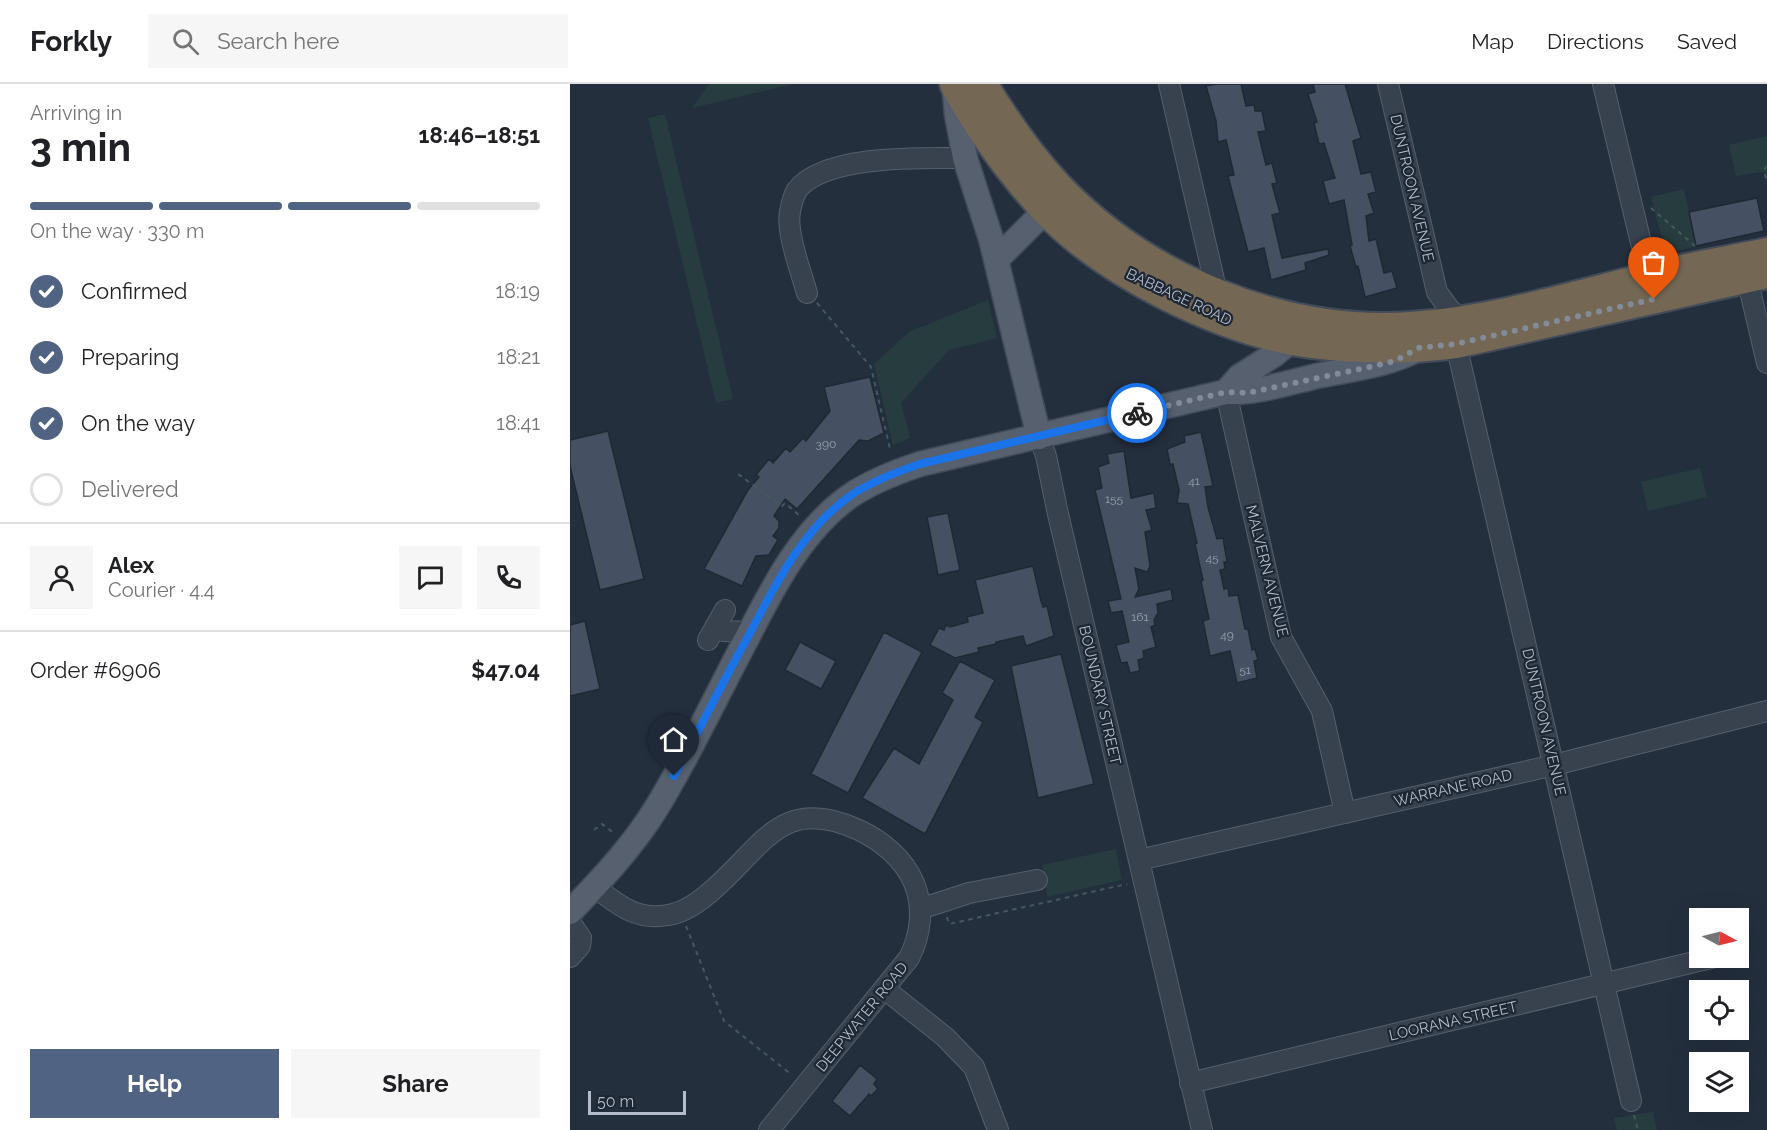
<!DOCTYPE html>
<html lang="en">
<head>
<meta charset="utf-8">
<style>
	body { margin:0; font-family:Raleway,sans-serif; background:#f6f6f6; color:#202124; height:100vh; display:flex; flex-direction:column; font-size:22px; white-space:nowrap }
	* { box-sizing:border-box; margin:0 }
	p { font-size:20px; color:#757577 }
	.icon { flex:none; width:33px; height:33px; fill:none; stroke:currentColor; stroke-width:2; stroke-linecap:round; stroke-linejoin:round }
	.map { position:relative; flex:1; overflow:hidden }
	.drawer { display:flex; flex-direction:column; background:#fff; width:570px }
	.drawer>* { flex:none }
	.needle { width:39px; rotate:97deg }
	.buttons { position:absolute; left:1119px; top:824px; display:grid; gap:12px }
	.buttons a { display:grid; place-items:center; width:60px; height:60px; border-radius:0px; background:#fff; box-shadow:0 6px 24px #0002; font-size:30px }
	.scale { position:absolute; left:18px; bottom:15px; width:98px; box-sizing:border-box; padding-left:6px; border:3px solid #b4bcc9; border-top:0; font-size:16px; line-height:21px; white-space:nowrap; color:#b4bcc9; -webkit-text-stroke:4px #1d2633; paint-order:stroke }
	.pin { position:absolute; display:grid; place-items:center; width:51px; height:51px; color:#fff; margin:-62px -26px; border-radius:50% 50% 50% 0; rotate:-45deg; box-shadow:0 0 6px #0007 }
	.pin .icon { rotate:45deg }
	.courier { position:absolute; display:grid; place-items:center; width:60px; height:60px; margin:-30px; border:4px solid #1a73e8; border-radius:50%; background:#fff; color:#222; box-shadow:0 2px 8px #0007 }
	.overview em { font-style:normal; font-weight:700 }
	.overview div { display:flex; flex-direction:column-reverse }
	.overview { display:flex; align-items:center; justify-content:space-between; height:102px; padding:0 30px }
	h1 { font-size:39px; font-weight:700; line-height:45px }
	.bar { display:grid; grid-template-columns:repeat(4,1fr); gap:9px 6px; align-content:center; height:72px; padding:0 30px }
	.bar i { height:8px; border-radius:4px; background:#e0e0e0 }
	.bar .selected { background:#506383 }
	.bar p { grid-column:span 4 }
	.line { display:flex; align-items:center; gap:15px; padding:0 30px; border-top:2px solid #e0e0e0 }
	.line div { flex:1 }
	.round { display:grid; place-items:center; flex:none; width:63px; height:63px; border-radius:0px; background:#f6f6f6 }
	ol { padding:0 30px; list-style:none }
	li { display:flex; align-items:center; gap:18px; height:66px }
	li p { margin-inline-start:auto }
	li .icon { padding:6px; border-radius:50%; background:#506383; color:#fff; stroke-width:4 }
	li:last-child { color:#757577 }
	li i { width:33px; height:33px; border:3px solid #e0e0e0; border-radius:50% }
	.cta { display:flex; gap:12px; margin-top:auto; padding:12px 30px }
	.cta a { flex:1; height:69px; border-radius:0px; background:#506383; color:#fff; font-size:24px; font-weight:700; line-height:69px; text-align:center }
	.cta a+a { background:#f6f6f6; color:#202124 }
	header { display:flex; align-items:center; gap:36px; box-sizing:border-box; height:84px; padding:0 30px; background:#fff; border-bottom:2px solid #e0e0e0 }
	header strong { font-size:28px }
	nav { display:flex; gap:33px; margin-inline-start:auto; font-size:21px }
	.search { width:420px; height:54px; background:#f6f6f6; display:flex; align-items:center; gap:15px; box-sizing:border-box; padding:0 21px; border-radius:0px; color:#757577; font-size:22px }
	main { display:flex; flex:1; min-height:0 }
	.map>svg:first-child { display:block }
	.green { fill:#263c3f }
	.building { fill:#455162; stroke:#1f2835; stroke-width:1.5 }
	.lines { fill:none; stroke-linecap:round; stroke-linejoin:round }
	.minor-casing { stroke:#565f6c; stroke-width:22 }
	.major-casing { stroke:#414a57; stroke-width:27 }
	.highway-casing { stroke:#434c59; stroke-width:32 }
	.path { stroke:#44595c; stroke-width:2; stroke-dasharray:4.5 4.5; stroke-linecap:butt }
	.minor { stroke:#38414e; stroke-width:20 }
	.major { stroke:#56606e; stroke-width:24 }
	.highway { stroke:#746855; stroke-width:28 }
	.done { stroke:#828b98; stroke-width:6; stroke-dasharray:0 10.8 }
	.route { stroke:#1a73e8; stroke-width:8 }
	.labels { text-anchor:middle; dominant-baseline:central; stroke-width:4.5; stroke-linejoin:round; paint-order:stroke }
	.number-label { font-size:12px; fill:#98a1af }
	.street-label { font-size:15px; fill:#b4bcc9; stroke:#1d2633 }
</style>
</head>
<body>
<header>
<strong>Forkly</strong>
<div class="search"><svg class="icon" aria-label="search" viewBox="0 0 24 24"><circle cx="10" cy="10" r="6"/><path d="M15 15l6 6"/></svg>Search here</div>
<nav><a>Map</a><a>Directions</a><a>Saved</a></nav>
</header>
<main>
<section class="drawer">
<div class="overview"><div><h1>3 min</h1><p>Arriving in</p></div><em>18:46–18:51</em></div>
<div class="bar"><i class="selected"></i><i class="selected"></i><i class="selected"></i><i></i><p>On the way · 330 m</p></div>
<ol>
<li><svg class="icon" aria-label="check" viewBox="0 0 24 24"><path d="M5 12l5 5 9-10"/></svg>Confirmed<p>18:19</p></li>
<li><svg class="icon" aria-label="check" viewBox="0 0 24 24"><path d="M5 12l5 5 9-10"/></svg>Preparing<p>18:21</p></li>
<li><svg class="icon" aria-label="check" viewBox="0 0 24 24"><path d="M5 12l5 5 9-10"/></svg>On the way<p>18:41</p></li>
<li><i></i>Delivered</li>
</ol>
<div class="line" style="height:108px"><a class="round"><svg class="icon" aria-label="person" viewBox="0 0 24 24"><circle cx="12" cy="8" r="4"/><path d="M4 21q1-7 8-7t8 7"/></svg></a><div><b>Alex</b><p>Courier · 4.4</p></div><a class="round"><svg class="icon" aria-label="chat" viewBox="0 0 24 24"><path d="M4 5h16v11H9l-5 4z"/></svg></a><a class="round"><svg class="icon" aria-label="phone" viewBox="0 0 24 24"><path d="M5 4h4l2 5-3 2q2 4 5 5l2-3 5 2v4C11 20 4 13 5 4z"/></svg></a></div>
<div class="line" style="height:78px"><div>Order #6906</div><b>$47.04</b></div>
<div class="cta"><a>Help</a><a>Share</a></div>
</section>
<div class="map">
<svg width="1197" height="1046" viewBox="0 0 1197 1046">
	<rect width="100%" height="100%" fill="#242f3e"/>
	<path class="green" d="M139,0H224L122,24Z
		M95,30L163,315L146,319L78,34Z
		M1197,52V89L1190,88L1166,92L1159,61Z
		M1114,105L1126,162L1101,169L1093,159L1081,113Z
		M418,216L427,254L379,266L331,319L340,354L323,361L304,280L339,248Z
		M1130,384L1137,413L1078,427L1071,398Z
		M546,765L552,796L477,813L472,781Z
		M1083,1028L1087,1046H1047L1044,1034Z"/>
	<path class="building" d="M646,0H671L676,22L684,21L685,27H692L696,47L688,48L696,81L702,79L707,99L702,100L710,129L702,131L712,174L758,165L759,171L735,179L736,186L701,196L694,164L678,168L658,92L664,91L656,56L648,58L646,37L636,2Z
		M743,0H775L791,54L783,57L791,90L801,88L806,108L798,110L804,129L796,132L799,157L806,155L814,189L822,187L827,204L795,213L788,182L786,183L780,162L782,161L774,116L759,120L753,97L765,94L754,59L749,60L744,39L747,38L738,10L745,8Z
		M1187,114L1194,147L1126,162L1119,128Z
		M300,293L314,349L298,357L289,356L227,425L215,415L204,432L209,437V444L203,452L208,456L199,471L186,472L172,502L134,485L178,406L189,393L186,391L199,375L203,379L216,364L220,368L233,354L236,357L260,327L254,303Z
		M38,347L74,495L30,506L0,382V356Z
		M631,348L643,402L635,403L638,423L647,455L653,454L657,478H654L655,485L650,486L654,505L658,504L659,512L668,511L675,545H678L682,566L685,565L688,576L684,577L687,594L667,599L660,567L640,572L633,537L639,535L631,497L633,496L625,460L627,459L618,420L607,419L609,406L603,380L600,381L597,365L615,358L614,352Z
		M554,367L561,414L584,409L586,424L576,426L582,446L575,448L580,482L577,488L565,484L569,505L565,513L601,505L603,516L587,520L588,529L584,536L585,541L581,543L586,563L573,567L574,574L568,576L570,587L560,589L557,578L551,579L546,561L559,558L552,527L541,529L538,517L551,515L525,406L532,404L528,383L539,379L537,370Z
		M378,429L390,486L368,491L357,433Z
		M463,482L471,517L473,523L477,522L484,552L456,562L453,552L426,558V560L408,564L409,568L385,574L360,561L369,544L374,546L376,541L380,543L398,538L397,533L413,529L405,496Z
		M15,537L30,605L0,612V541Z
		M314,548L352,568L278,709L241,690Z
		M230,558L266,577L251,605L215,586Z
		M491,570L524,700L468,714L441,582Z
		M390,577L425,596L405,633L413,638L355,750L292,714L324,664L349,680L383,616L372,609Z
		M290,981L307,995L304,1000L308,1005L301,1012L299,1010L280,1032L262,1017Z"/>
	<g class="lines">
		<defs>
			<path id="minor" d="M599,0L647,209
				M818,0L867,208L880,226L893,236
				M1033,0L1082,205
				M1177,194L1197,279
				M237,209C231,188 216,148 220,128C221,122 224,111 227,106C255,70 353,74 395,74
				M886,260L1061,1017
				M656,308L711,553L752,627L775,729
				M469,353L476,372L488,430L632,1046
				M145,543L153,547L180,548
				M138,556L155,526
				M569,776L984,681L1197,627
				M25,803C48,821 67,837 98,831C113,829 126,820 138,810C192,766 209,709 289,746C312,757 334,775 344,799C354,823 351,851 339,874L199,1046
				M350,825L399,809L467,796
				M0,838L11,854L10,862L0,873
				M316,906L375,953L404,983L428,1046
				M620,999L1145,873"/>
			<path id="major" d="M384,0L387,31L395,74L421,155L469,353
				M426,176L475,127L484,111
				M656,308L669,293L705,270L731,248
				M0,828C32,795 63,762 87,723C120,669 147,610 177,554C203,503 232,446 280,412C302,397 326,388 350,380L656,308C687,309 717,299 747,292C781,285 815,282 846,266"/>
			<path id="highway" d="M384,0C409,45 438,87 474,125C535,190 653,248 741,260C790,266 838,266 886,260L1197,190
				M413,0C435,36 459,71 488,102C576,195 714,251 841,242C931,236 1016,207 1103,187C1134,180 1166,175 1197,168"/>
		</defs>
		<use href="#minor" class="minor-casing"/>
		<use href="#major" class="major-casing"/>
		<use href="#highway" class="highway-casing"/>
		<path class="path" d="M1197,82L1194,86L1197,99
			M1081,124L1125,162
			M247,219L301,283L320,365
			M168,390L212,422L215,419L230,432
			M24,746L32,740L45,750
			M377,833L379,840L557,800
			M116,842L154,937L222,991
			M1064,1031L1068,1046"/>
		<use href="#minor" class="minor"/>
		<use href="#major" class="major"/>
		<use href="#highway" class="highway"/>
	</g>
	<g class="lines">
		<path class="done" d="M567,329L656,308L677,309L800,283L825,277L848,264L886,260L1084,215"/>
		<path class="route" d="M104,692C130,645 153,597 179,551C205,501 233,445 280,412C302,397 326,388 350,380L567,329"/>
	</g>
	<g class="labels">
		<g class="number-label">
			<text x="256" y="360">390</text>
			<text x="624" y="397">41</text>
			<text x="544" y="415">155</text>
			<text x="642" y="474">45</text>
			<text x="570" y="533">161</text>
			<text x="657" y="551">49</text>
			<text x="675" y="586">51</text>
		</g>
		<g class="street-label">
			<text transform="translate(842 104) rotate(77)">DUNTROON AVENUE</text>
			<text transform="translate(609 213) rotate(25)">BABBAGE ROAD</text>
			<text transform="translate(697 487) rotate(76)">MALVERN AVENUE</text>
			<text transform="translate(530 611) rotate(77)">BOUNDARY STREET</text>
			<text transform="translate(974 638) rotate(77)">DUNTROON AVENUE</text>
			<text transform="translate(883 704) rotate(-13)">WARRANE ROAD</text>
			<text transform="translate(292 933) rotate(-51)">DEEPWATER ROAD</text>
			<text transform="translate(883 937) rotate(-13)">LOORANA STREET</text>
		</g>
	</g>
</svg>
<div class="buttons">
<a><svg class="needle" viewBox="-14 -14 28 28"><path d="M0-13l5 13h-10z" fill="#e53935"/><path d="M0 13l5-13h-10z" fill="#757577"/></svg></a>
<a><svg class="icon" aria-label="locate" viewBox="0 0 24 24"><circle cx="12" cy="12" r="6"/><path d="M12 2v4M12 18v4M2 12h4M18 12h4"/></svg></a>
<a><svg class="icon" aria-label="layers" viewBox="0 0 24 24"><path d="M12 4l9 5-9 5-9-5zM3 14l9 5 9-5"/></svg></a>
</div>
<div class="scale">50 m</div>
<div class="pin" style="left:1084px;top:215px;background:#ea580c"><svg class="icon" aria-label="bag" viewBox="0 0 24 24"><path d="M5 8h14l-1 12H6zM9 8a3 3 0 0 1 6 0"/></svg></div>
<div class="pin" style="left:104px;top:692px;background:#1f2937"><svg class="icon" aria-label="home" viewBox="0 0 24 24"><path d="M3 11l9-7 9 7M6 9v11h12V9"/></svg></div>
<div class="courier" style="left:567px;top:329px"><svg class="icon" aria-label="bike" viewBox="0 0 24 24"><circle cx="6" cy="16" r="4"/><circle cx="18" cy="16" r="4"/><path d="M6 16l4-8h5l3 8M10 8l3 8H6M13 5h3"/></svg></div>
</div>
</main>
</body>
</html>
